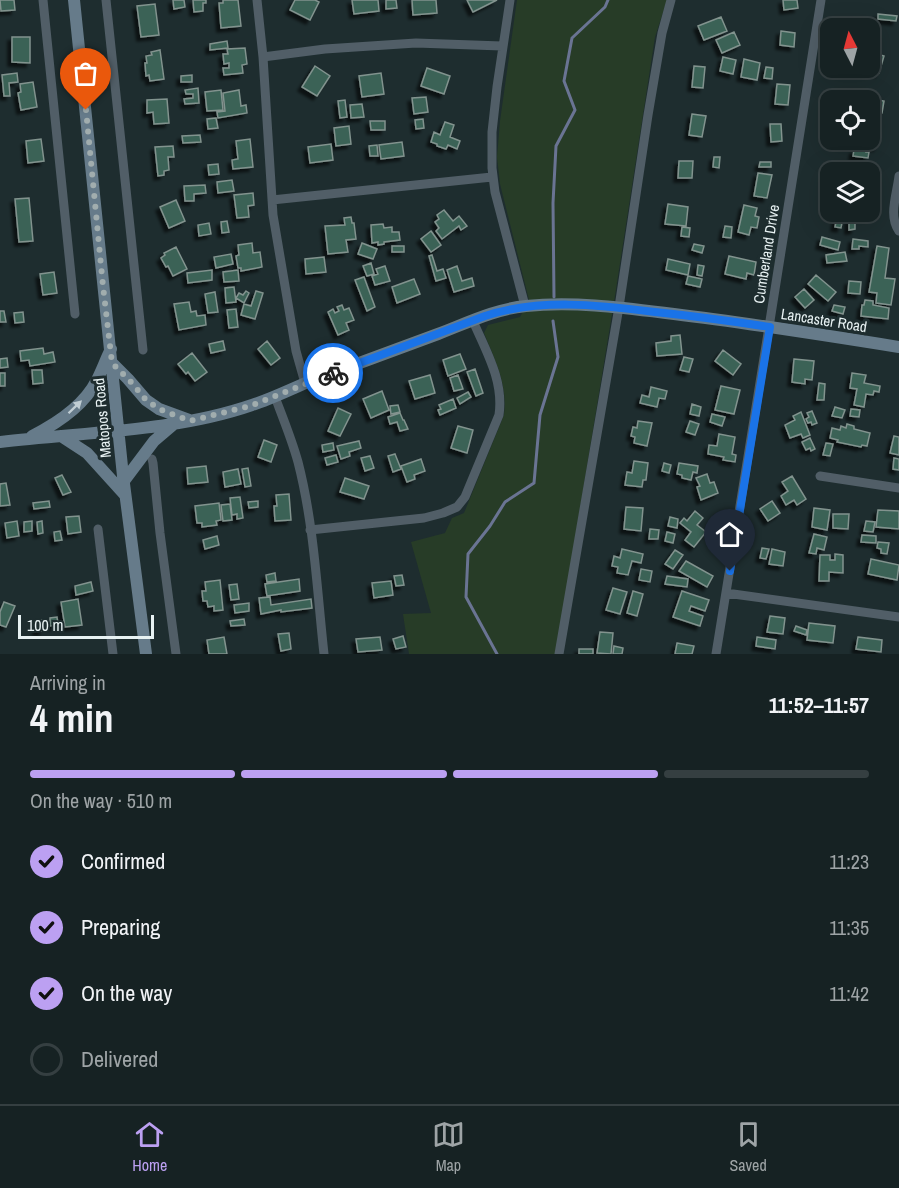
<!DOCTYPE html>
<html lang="en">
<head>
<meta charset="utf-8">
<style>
	body { margin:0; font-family:"Archivo Narrow",sans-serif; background:#232f30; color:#f1f3f6; height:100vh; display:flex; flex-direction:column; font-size:22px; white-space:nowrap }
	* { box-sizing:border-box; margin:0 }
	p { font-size:20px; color:#9ea4a6 }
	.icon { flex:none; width:33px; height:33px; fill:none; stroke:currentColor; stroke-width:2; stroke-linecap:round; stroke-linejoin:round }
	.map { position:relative; height:654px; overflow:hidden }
	.details { display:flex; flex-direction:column; background:#162223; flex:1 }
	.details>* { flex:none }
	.needle { width:39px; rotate:354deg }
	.controls { position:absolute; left:820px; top:18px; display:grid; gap:12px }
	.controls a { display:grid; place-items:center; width:60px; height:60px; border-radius:12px; background:#162223; box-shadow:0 6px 24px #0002,0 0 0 2px #353f41; font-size:30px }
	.scale { position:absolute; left:18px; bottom:15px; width:136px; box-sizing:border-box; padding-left:6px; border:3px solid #e8f2f3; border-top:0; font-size:16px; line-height:21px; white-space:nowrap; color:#e8f2f3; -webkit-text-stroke:4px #1e2d2f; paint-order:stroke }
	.pin { position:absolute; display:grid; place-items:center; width:51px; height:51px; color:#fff; margin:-62px -26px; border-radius:50% 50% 50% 0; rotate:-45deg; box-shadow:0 0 6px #0007 }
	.pin .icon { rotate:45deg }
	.courier { position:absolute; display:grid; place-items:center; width:60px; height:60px; margin:-30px; border:4px solid #1a73e8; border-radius:50%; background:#fff; color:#222; box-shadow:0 2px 8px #0007 }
	.summary em { font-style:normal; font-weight:700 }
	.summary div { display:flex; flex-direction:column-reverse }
	.summary { display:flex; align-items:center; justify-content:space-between; height:102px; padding:0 30px }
	h1 { font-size:39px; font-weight:700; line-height:45px }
	.bar { display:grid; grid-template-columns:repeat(4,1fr); gap:9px 6px; align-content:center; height:72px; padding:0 30px }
	.bar i { height:8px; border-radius:4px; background:#353f41 }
	.bar .selected { background:#bca0f2 }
	.bar p { grid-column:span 4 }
	ol { padding:0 30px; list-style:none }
	li { display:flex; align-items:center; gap:18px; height:66px }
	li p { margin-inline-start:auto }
	li .icon { padding:6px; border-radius:50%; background:#bca0f2; color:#111; stroke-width:4 }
	li:last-child { color:#9ea4a6 }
	li i { width:33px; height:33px; border:3px solid #353f41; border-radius:50% }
	.dock { display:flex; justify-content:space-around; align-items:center; height:84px; border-top:2px solid #353f41; background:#162223; font-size:16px; color:#9ea4a6 }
	.dock a { display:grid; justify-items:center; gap:3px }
	.dock .selected { color:#bca0f2 }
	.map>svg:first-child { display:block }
	.green { fill:#273c27 }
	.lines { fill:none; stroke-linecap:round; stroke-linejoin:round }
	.stream { stroke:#6a7493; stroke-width:3 }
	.building { fill:#3a6257; stroke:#82938e; stroke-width:1.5; filter:url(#shadow) }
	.street { stroke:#515e67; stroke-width:9 }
	.secondary { stroke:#667b8a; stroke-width:12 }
	.oneway { fill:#c1ced4 }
	.done { stroke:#a1adae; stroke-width:6; stroke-dasharray:0 10.8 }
	.route { stroke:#1a73e8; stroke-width:8 }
	.labels { text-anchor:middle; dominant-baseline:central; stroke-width:6; stroke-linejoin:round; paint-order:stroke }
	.street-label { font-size:15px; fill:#e8f2f3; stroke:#1e2d2f }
</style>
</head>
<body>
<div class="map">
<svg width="899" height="654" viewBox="0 0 899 654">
	<defs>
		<filter id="shadow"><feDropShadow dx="-4" dy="4" stdDeviation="1.5" flood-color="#0009"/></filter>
	</defs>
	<rect width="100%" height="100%" fill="#1e2d2f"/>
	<path class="green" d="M517,0H667L655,37L614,302L556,654H409L403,614L431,613L411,542L445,533L452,518L464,513L504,415C508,385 495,360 484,333L488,325L520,317L529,300L500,184L497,157L500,121Z"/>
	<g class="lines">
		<path class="stream" d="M554,297L553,203L556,146L575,110L564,81L572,38L605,7L608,0
			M497,654L466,597L468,554L490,526L505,502L534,483L540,415L558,357L553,321"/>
	</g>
	<path class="building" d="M0,0H14L15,10L1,11Z
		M173,0H184L185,7L174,9Z
		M193,0H206V3H203V11L194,12Z
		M223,0H238L241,26L221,28L219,3H223Z
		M295,0H315L319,2L310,20L290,10Z
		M352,0H378L379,11L354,14Z
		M386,0H396L397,8L386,9Z
		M412,0H436L437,13L413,15Z
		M467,0H497L473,12Z
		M783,0H797L798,8L784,10Z
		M155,4L159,35L141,37L137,6Z
		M878,14L897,16L896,21L878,19Z
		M721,17L727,31L704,40L698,26Z
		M781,31L795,33L794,47L780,45Z
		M734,32L740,45L722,53L716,40Z
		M12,37H30V63L12,62Z
		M227,41L228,48L210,50V44Z
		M245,48L247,64L242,65L243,73L224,75L223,68H229V63L224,64L223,54H228L227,49Z
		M160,50L164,79L150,81L149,75L146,76L145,63H147L146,56L152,55L151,52Z
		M870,52L884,56L879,73L862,68H870Z
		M723,57L736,60L733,74L720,71Z
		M744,59L760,63L757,80L741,77Z
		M315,66L330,76L317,96L302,87Z
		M694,66L705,67L703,88L692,87Z
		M766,67L773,68L772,79L764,78Z
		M427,68L450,76L444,94L421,86Z
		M17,73L18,82L9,83L10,96H4L2,75Z
		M381,73L384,94L362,97L359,76Z
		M192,75V82H181V76Z
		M33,82L37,107L21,110L18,93L21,92L20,84Z
		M777,84L790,85L788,105L775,104Z
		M198,88L199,103L185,104L184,99L193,98V94H186L185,90Z
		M221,90L223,110L207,111L205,92Z
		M239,90L241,106L246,105L247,113L218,118L217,112L225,111L223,93Z
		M426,97L428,112L414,114L412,98Z
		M865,98L884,101L882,113L870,111V100H865Z
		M167,99L169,123L154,124L153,112L147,113V100Z
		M345,100L347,117L340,118L338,101Z
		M362,104L364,117L351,118L350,105Z
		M692,114L706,116L702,137L689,135Z
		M216,118L218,128L208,129L207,119Z
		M423,119L424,128L416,129L415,120Z
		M370,121H385V130H371Z
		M445,122L454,125L450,137L460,141L457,149L448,145L446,149L437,146V144L431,142L434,132L440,135Z
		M770,124H781L782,141L771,142Z
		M349,126L351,144L336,146L334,128Z
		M200,135L201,142L183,143L182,136Z
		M41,139L44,161L28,163L26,141Z
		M250,139L253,167L233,169L232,160L238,159L236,141Z
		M864,140L878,142L877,147L867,146L866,152H869L868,158L853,156L854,150L862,151Z
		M402,142L404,156L381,159L379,145Z
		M331,144L333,160L310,163L308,147Z
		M377,145L378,156H370L369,146Z
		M173,146L174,157H168L169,170L164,171V175L158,176L155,147Z
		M714,157H720L719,168L713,167Z
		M679,161H693L692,178H678Z
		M760,162H771V167H759Z
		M218,164L219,174L209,175L208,165Z
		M758,173L772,175L767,198L754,196Z
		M232,180L234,191L218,193L217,182Z
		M205,185L206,193L194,194V201H185L184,186Z
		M828,186H831V210H826Z
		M253,193L254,205L248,206L249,217L237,218L234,195Z
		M29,198L33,241L19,242L15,199Z
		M176,200L185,221L169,228L160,207Z
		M668,204L688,207L686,226L665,224Z
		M744,205L757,208L755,216L759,217L757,228L751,227L749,235L738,232Z
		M444,210L453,221L459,216L467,226L461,230L459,226L442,239L436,231L439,228L435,222L439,219L437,215Z
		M838,212H844L841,228L835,227Z
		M351,217L352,223H354L356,239L346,240L348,252L328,254L325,226L345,225L344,218Z
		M855,219V229L849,230V220Z
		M227,221L229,232L222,233L221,222Z
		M209,223L211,234L199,236L198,225Z
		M383,224L384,228L392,227V232H399L400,240L384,242V244L378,245V242L372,243L371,225Z
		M725,226L732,227L731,238L723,237Z
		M682,227L690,228L689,237L681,236Z
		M431,231L441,245L431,252L421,239Z
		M822,237L840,242L838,250L820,245Z
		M853,239L868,241V247L859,246V249H852Z
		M252,243L253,253L260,252L262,267L241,271V268H238L236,256L239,255L238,245Z
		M362,243L377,249L373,259L358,254Z
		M694,244L704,246L702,253L692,250Z
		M392,246H404V252H392Z
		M877,246L889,248L885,278L895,279L891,305L876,303L877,293L869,292Z
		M176,247L187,269L173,276L168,266L166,267L161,258L165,255L164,253Z
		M845,252L847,261L827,263L826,255Z
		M231,254L233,264L216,268L214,257Z
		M432,255L437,271L443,269L446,278L436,281L429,256Z
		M729,256L756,262L754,275L747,273L746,279L725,274Z
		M324,257L326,272L306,274L305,259Z
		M668,259L690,264L688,275L666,270Z
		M371,263L374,274L367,276L363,266Z
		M698,265L704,266L702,276L697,275Z
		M385,266L390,281L375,285L372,276L378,274L376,269Z
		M457,266L462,281L472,278L474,286L454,292L447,270Z
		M212,270V280L188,283L187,273Z
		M238,270L239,281L224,282L223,272Z
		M54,272L57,293L43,295L40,274Z
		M816,275L836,292L828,301L808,284Z
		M688,276L702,279L700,287L686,284Z
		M364,277L375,307L367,311L355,280Z
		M414,279L420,294L397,303L392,287Z
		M849,281L861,282L860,294L848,293Z
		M234,287L236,302L226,303L225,288Z
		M804,289L814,300L805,308L795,297Z
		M246,291L249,293L244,303L236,298L239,293L243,295Z
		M256,291L263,293L255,319L241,315L244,304L251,306Z
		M215,292L218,312L208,313L205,294Z
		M865,300L873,301V305L889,308L888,319L861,316L862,305H864Z
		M189,302L191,312L196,311L197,316L205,315L206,325L179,330L174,304Z
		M342,305L344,310L349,308L354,320L346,323L349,330L338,335L328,312L333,309L335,313L339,311L337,307Z
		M834,305L845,307L843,314L832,311Z
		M236,309L238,327L229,328L227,310Z
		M0,311H4L6,322H0Z
		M23,312L24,322L15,323L14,313Z
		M680,335L682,354L657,356L656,343L671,341V336Z
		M223,341L225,350L211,353L209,344Z
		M267,341L280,358L271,365L258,349Z
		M43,348L44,354L53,352L55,362L30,366L29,360L21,361L20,351Z
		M723,350L741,364L733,375L715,361Z
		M192,353L207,372L195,381L188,372L186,374L178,364Z
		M460,354L466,369L448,376L443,360Z
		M684,357L693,359L689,372L680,370Z
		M7,358L8,367L0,368V359Z
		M794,359L814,361L812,380L805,379V384L792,382Z
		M475,369L483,393L476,396L467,372Z
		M32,370H42L43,383L33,384Z
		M0,373H5V386H0Z
		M852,373L866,375L864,383L880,386L879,392L874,391L873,395L866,394L864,407L854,405L857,389L850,388Z
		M430,375L435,393L415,399L409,381Z
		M458,375L463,389L454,391L450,378Z
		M819,383L825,384L824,400H817Z
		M721,386L740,390L734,414L715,410Z
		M651,387L667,391L665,399L659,398L657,407L640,403L642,395L649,397Z
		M382,391L389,410L371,418L363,399Z
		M468,392L471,397L460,404L457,398Z
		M453,399L456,408L440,415L438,410L441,409L439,405Z
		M692,404L701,407L699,416L690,414Z
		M398,405L400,412L391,414L390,406Z
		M835,407L845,410L842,418L832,416Z
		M338,408L351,414L340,436L328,431Z
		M851,409L860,410L859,417L850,416Z
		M812,411L817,423L812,425L811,422L808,423L806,419L809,417L807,413Z
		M801,412L810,435L803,438L801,434L790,438L785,425L795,420L793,416Z
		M400,413L403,420H404L408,429L400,431L397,422L390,424L388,417Z
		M712,414L725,417L722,426L710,422Z
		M638,421L652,423L647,446L634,443L635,437L631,436L633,427L637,428Z
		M690,421L699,424L695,435L686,432Z
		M847,424L854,426V429L870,433L867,446L862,445L861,447L837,442L838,440L830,438L832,428L840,430L841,426L846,428Z
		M458,426L473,430L467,453L451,448Z
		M719,434L735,437L732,454L736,455L735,462L723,460L724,457L708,454L709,445L717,446Z
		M894,436L899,437V455L890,453Z
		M810,438L815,449L811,451L810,448L806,450L802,442Z
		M264,440L277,445L271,462L258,457Z
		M359,441L361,448L349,452L350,456L341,459L337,446Z
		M333,443L334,450L323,452L322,445Z
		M826,443L833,444L830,456L823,455Z
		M395,454L401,469L393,472L388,456Z
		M336,455L338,462L327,465L325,458Z
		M370,456L374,468L365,471L361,458Z
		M894,458L899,459V470L893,469Z
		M421,459L425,471L414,475L415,479L407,482L401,466Z
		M634,461L648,463L646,480H643L642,487L625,485L627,472L632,473Z
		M664,463L671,465L669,473L662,471Z
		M679,463L698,466L697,473L693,472L691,480L682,478V475L677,474Z
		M206,466L208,482L188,484L187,468Z
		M248,468L251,486L245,487L242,469Z
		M238,469L241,484L225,487L223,472Z
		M707,474L710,483L714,482L718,493L701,500L697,487L700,486L696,478Z
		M62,475L71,492L63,495L55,478Z
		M792,476L806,499L797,505L794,500L786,505L781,496L788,491L782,482Z
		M345,478L369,486L364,499L340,492Z
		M6,483L10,505L0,506V484Z
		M289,494L291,520L275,521L274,506H277L276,495Z
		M240,497L243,518L237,519V514L232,515L230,498Z
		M49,501L50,507L34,509L33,503Z
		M258,501V507L249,508L248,502Z
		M772,501L780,513L768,521L760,509Z
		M219,503L221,520L216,521L217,525L202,527V523H197L195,506Z
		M230,504L232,520L223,521L221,505Z
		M626,507L643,508L641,531L624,529Z
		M814,508L830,510L827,530L812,527Z
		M878,510L899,511V529L876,527Z
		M695,511L703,518L697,525L706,532L694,547L685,540L691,532L680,523L684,518L687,521Z
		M833,514H849L848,529L833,528Z
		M79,516L81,532L68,534L66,517Z
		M670,517L678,519L677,528L668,526Z
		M17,521L19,536L7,538L5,523Z
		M32,521V531L24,532V522Z
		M42,521L43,533L38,534L37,522Z
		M866,521L875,522L873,532L864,531Z
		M650,529L659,530L658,539H649Z
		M60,531L62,540L55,541L54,532Z
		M667,532L675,534L673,543L665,541Z
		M814,534L827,537L824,550L817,548L816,554L809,553Z
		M862,535L876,536V543L861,542Z
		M217,536L219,545L205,549L203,540Z
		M878,542L889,543L887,554L881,553V549L877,548Z
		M762,548L769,549L766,559L760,558Z
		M622,549L643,554L641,563L632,561L628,575L617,573L618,567L612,566L614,556L620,558Z
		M772,549L785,552L783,566L769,564Z
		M675,550L683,555L673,569L665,564Z
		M835,554L843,555V573L829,572V581H819L820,555H830V560H835Z
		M871,559L899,565L897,580L868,574Z
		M686,561L713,576L707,587L679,571Z
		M641,569L652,571L650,582L639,580Z
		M275,573L276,581L267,582L266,575Z
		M402,575L404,585L396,586L394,576Z
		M667,576L688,579L687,587L665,584Z
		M299,579L300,591L267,596L265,584Z
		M220,580L223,610L214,611V606L208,607L207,601H203L202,591H206L205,582Z
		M391,581L393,595L374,598L372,583Z
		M91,582L93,591L76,595L75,586Z
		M237,584L239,599L231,600L229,585Z
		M613,588L627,592L620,614L606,610Z
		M633,591L643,594L637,616L627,613Z
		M682,591L709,600L705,611L691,606L689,611L703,616L700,626L673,617Z
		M270,597L271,605L311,599L312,608L281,612V610L261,614L259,598Z
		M78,599L82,625L65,627L61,602Z
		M4,602L15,606L6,627L0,625V612Z
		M249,603V611L235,613L234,605Z
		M770,616L785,618L783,634L767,632Z
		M57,617L58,625L50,626V618Z
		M244,619L245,625L231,626L230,621Z
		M43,620V631H37V621Z
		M809,623L835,626L833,643L807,640Z
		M796,626L807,630L806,635L794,631Z
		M600,632L613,633L611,654L597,653Z
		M289,633L291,649L281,651L278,634Z
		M403,636L406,647L396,649L393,639Z
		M224,637L227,654H209L207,640Z
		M380,637L382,650L358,652L356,639Z
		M757,637L776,640L775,649L756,646Z
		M858,637L882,640L881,652L856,649Z
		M677,643L694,646L692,654H675Z
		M614,646L623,648L622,654H613Z
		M579,649H593V654H579Z"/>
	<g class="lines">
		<path class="street" d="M43,0L75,314
			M106,0L143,350
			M257,0L263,57L273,215L296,351L305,383
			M510,0L497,87L492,132V168L495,192L525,306
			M263,57L325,49L416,43L502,46
			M899,176C897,194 888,216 899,231
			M272,200L492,177
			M275,397C283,418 292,440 298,462C314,524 317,590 324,654
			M152,459L153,463L160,533L176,654
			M820,476L899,488
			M98,529L113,654
			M310,530L424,518L443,513L457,507L465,497L499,415C504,381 486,351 473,321
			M726,593L899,617
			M559,654L619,307L648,115L662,33L671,0
			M716,654L769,327L821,0"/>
		<path class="secondary" d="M74,0L123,476L146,654
			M112,363L128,379L146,400L159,409L189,420
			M32,436C58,423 84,406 97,380C102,370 106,359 111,349
			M61,436L87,453L125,495
			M0,442C82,432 174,432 252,405C271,399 289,390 308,382C351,366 395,350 438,334C467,323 495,309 526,306C575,301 625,308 674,314C749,323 824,335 899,347
			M124,481L154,441L174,424"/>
	</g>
	<defs><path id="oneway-solid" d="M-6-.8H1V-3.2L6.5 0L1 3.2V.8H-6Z" transform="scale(1.5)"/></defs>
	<use class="oneway" href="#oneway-solid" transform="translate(75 407) rotate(-44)"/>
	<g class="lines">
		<path class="done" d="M86,110L103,286L112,363L132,383L146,400L159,409L190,421L250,406L333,373"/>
		<path class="route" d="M333,373L485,316C540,298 599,305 655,312C693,316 731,321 770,327L730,571"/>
	</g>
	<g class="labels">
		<g class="street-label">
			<text transform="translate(766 254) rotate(-81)">Cumberland Drive</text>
			<text transform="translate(824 320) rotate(9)">Lancaster Road</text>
			<text transform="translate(102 418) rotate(-95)">Matopos Road</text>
		</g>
	</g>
</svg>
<div class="controls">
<a><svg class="needle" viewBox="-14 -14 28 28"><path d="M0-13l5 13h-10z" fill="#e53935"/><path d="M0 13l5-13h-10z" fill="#9ea4a6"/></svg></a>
<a><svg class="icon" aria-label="locate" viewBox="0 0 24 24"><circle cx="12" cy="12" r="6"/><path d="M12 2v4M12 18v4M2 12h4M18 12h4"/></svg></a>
<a><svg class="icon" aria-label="layers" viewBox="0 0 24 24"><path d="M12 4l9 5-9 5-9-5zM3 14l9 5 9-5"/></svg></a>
</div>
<div class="scale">100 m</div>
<div class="pin" style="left:86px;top:110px;background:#ea580c"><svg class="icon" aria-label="bag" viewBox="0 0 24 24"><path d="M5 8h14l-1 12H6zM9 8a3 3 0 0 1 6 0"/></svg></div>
<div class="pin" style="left:730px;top:571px;background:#1f2937"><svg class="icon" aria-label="home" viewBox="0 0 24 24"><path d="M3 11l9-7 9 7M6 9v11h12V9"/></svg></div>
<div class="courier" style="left:333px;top:373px"><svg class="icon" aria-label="bike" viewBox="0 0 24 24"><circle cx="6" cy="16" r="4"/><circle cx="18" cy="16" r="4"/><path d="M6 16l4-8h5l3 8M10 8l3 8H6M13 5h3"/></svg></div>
</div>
<section class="details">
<div class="summary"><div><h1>4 min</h1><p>Arriving in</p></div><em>11:52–11:57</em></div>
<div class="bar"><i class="selected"></i><i class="selected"></i><i class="selected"></i><i></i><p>On the way · 510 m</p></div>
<ol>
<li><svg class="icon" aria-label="check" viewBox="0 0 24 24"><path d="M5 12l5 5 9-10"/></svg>Confirmed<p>11:23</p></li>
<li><svg class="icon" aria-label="check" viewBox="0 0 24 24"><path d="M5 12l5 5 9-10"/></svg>Preparing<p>11:35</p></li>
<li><svg class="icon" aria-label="check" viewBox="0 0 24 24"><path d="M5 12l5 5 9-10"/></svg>On the way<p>11:42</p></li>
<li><i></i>Delivered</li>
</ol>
</section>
<nav class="dock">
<a class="selected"><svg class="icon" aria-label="home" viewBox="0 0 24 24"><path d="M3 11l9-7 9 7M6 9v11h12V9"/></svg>Home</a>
<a><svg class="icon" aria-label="map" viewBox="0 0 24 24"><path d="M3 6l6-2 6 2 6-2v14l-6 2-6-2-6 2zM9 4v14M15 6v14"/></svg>Map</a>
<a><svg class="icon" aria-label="saved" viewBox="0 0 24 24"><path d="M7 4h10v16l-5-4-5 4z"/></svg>Saved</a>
</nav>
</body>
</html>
